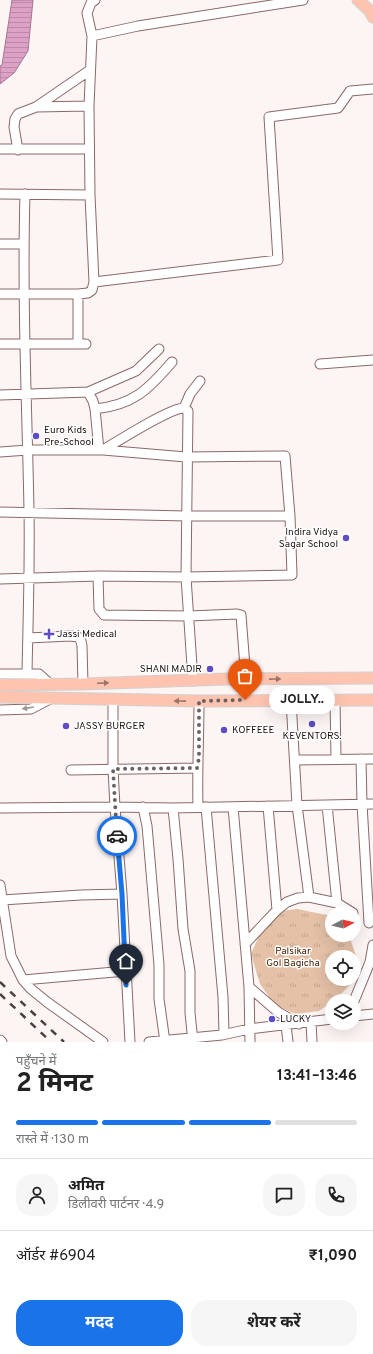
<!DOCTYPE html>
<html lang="hi">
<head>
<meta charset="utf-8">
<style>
	body { margin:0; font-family:Overpass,"Noto Sans Devanagari",sans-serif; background:#f6f6f6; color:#222; height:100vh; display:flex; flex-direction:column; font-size:15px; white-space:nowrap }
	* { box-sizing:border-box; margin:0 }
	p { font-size:13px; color:#767676 }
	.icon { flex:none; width:22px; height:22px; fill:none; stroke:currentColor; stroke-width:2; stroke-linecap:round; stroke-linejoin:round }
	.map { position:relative; height:1042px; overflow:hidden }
	.drawer { display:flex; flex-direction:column; background:#fff; flex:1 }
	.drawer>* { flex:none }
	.needle { width:26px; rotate:83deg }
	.controls { position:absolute; left:325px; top:906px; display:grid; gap:8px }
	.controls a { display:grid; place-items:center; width:36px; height:36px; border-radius:50%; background:#fff; box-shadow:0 4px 16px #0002; font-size:20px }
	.pin { position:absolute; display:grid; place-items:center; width:34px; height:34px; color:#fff; margin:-41px -17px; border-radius:50% 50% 50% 0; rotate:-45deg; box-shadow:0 0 4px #0007 }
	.pin .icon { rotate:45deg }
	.courier { position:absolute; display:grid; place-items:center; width:40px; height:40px; margin:-20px; border:3px solid #1a73e8; border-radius:50%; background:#fff; color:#222; box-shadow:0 1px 5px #0007 }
	.bubble { position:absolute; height:28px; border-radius:14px; background:#fff; box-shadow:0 4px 16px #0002; font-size:13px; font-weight:700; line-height:28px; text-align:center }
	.summary em { font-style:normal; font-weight:700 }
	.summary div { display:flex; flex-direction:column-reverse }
	.summary { display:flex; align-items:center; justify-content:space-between; height:68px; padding:0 16px }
	h1 { font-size:26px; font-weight:700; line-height:30px }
	.bar { display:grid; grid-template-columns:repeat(4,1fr); gap:6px 4px; align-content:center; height:48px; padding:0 16px }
	.bar i { height:5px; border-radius:3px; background:#e0e0e0 }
	.bar .current { background:#1a73e8 }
	.bar p { grid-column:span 4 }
	.line { display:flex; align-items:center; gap:10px; padding:0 16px; border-top:1px solid #e0e0e0 }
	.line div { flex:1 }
	.round { display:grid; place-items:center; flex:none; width:42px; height:42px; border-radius:16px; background:#f6f6f6 }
	.action { display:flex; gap:8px; margin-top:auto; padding:8px 16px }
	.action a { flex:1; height:46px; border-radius:16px; background:#1a73e8; color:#fff; font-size:16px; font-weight:700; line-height:46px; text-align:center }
	.action a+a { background:#f6f6f6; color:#222 }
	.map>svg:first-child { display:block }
	.grass { fill:url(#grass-tufts) }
	.water { fill:url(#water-rules); stroke:#a47690 }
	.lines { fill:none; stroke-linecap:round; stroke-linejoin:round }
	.minor-casing { stroke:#8b6968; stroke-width:11 }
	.major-casing { stroke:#d2d0d0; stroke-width:13 }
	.minor { stroke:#fff; stroke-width:9 }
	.major { stroke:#fec4b0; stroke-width:11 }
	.rail { stroke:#4b3f3e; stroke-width:2.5; stroke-dasharray:7 7; stroke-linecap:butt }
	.oneway { fill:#9a7469 }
	.oneway2 { fill:#9b9595 }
	.done { stroke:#6d6262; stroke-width:4; stroke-dasharray:0 7.2 }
	.route { stroke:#1a73e8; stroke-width:5 }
	.poi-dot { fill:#5d4cc5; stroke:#fff; stroke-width:1.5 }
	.labels { text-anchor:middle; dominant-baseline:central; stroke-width:3; stroke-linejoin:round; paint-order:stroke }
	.poi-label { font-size:10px; fill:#201313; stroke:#fff; text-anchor:start }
	.park-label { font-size:10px; fill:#442100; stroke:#fff }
</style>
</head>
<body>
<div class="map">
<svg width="373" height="1042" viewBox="0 0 373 1042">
	<defs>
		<pattern id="grass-tufts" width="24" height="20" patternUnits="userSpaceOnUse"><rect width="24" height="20" fill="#e4c1a7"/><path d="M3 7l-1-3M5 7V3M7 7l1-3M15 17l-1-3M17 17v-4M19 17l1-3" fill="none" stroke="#c3a58f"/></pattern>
		<pattern id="water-rules" width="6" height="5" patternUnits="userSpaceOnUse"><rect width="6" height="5" fill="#dca1c5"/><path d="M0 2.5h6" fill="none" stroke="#bc8aa8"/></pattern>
	</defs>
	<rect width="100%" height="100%" fill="#fdf5f4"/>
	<path class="grass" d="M297,909L332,916V935H349L357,959L354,973V957H332V979H353L352,983L336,999L319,1011L296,1014L275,1005L260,984L251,954L263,927L282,911Z"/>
	<path class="water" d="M12,0H33L28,51L14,73L0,84V66L2,65Z"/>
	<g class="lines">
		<defs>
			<path id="minor" d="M92,36L138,26L303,0
				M36,107L89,106
				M0,149H89
				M18,150L14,127L15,119L18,114L36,107L90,70
				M0,194L90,195
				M25,194C22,300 27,405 29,510C30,565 28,619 27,674
				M0,244H24
				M94,282L278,260L269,117L338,108L350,91L373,89
				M0,294H78L88,293L92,290L94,282L90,195L89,106L92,36L87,13L91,3L95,0
				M78,294V344
				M0,344H86
				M320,364L373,360
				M88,392L136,371L159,349
				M0,395L88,392L93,401L95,409L99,450
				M184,408L190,394L200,381
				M95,409C133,405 148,390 172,362
				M103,450C118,441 170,408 184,408L188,411L186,577L193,681
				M0,452L28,450H103L186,457L285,456L290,516L292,575L186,577L98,576L0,579
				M0,512L187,516H290
				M98,576L99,609L104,615L189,616L237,614L241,615L246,680
				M28,638L70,636L78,637L81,641L82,646L83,684
				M0,674H39L50,684
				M113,700V769L115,807L122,894L130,1042
				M291,700L297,805L309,897
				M335,700L336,759
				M0,710L31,709L52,698
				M361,759L362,804L369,923
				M295,760L373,759
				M71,770L197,768
				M327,805L337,903
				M268,806L277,910
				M143,807L147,826L150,860L159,965V999L165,1042
				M198,807C197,772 199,736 199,701
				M206,807L223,997L224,1034
				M233,807L249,987L250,1042
				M0,808L115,807L173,808L373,804
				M173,808L178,859L183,929L190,971V1013L193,1042
				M0,885L11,956L23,980L31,989L47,1002L103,1042
				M2,900L81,895L122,894
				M245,944L277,910L287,902L298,898L309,897L337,903L353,913
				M23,980L126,971
				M249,987L278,1012L299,1024
				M354,1001L370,962L373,945
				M354,1016L373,1014
				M311,1022L312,1042
				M286,1025L288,1042
				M0,1040L2,1042
				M149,1042L222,1035L249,1029L332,1019"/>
			<path id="major" d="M358,0L370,11L373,17
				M0,685L83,684L227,679L373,678
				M0,697L199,701L373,700"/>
		</defs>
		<use href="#minor" class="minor-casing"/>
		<use href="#major" class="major-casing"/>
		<use href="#minor" class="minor"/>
		<use href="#major" class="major"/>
		<path class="rail" d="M0,982L64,1042
			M0,994L51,1042"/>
	</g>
	<defs><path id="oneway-solid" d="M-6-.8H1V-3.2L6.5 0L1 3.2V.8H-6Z"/></defs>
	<g class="oneway">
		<use href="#oneway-solid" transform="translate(275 679) rotate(-1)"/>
		<use href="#oneway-solid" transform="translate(103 683) rotate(-2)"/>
		<use href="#oneway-solid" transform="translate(180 701) rotate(-179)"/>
	</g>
	<use class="oneway2" href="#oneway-solid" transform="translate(28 708) rotate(171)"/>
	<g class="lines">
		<path class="done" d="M117,836L113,769L197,768L199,758V701L245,700"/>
		<path class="route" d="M117,836L122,894L126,985"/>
	</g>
	<g class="poi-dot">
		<circle cx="36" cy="436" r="4"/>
		<circle cx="346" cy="538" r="4"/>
		<path d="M47 628h4v4h4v4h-4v4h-4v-4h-4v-4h4z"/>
		<circle cx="210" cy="669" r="4"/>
		<circle cx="312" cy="724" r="4"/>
		<circle cx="66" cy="726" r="4"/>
		<circle cx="224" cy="730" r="4"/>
		<circle cx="272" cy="1019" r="4"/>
	</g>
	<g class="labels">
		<g class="poi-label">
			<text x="44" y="430">Euro Kids<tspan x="44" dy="12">Pre-School</tspan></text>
			<text x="338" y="532" text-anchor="end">Indira Vidya<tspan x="338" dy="12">Sagar School</tspan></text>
			<text x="57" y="634">Jassi Medical</text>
			<text x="202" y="669" text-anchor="end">SHANI MADIR</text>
			<text x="74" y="726">JASSY BURGER</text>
			<text x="232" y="730">KOFFEEE</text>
			<text x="312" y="736" text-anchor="middle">KEVENTORS.</text>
			<text x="280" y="1019">LUCKY</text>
		</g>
		<g class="park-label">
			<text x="293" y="951">Palsikar<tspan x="293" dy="12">Gol Bagicha</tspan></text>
		</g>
	</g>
</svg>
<div class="controls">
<a><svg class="needle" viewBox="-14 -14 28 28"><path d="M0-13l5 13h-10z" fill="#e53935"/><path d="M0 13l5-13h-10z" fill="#767676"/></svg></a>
<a><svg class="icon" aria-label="locate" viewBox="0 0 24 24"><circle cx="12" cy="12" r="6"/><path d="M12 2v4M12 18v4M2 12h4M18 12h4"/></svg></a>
<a><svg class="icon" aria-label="layers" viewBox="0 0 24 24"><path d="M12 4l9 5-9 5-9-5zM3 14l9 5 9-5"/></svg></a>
</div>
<div class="pin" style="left:245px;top:700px;background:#ea580c"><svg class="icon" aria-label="bag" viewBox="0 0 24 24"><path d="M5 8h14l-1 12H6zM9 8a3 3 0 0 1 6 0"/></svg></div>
<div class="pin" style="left:126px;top:985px;background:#1f2937"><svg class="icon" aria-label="home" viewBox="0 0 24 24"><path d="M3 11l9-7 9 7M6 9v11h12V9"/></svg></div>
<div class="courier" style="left:117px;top:836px"><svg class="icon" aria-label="car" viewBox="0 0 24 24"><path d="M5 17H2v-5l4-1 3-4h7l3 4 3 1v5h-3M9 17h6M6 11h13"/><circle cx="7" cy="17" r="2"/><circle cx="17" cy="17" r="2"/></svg></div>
<div class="bubble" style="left:269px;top:686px;width:66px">JOLLY..</div>
</div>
<section class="drawer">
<div class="summary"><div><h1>2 मिनट</h1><p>पहुँचने में</p></div><em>13:41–13:46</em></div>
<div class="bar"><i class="current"></i><i class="current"></i><i class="current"></i><i></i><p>रास्ते में · 130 m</p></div>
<div class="line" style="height:72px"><a class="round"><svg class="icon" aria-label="person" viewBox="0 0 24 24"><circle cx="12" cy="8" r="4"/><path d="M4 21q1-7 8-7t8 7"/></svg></a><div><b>अमित</b><p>डिलीवरी पार्टनर · 4.9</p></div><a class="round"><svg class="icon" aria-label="chat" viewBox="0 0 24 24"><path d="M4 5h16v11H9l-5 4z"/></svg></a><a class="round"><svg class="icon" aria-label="phone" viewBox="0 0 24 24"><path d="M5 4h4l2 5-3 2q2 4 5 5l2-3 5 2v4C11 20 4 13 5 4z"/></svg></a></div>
<div class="line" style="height:52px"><div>ऑर्डर #6904</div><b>₹1,090</b></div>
<div class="action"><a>मदद</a><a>शेयर करें</a></div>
</section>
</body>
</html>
